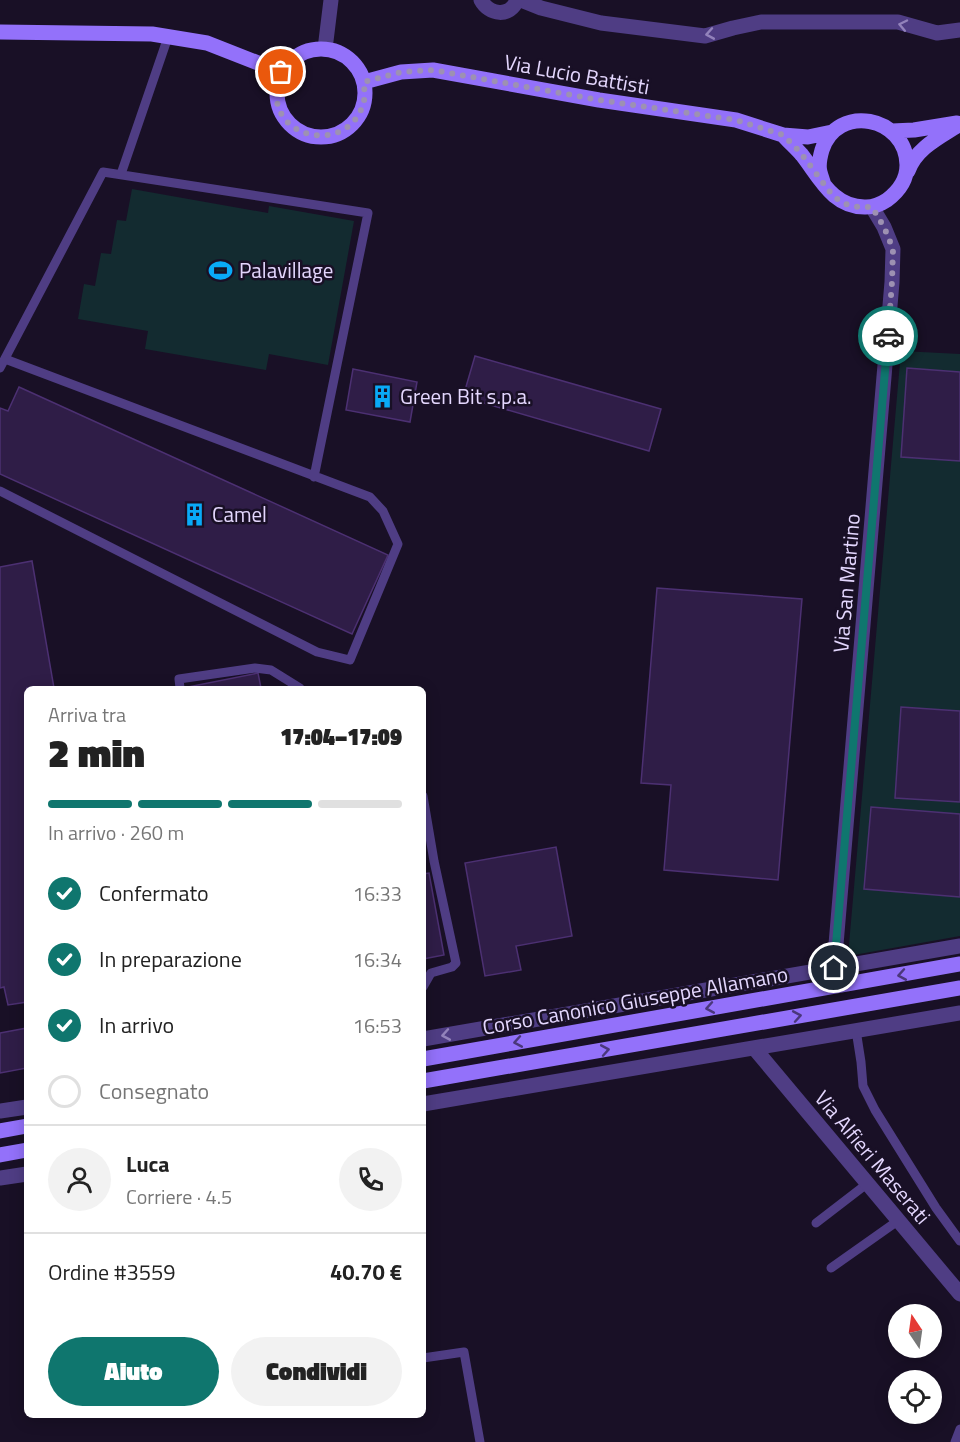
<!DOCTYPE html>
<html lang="it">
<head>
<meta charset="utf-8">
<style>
	body { margin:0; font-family:"Titillium Web",sans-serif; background:#f2f2f2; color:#222; height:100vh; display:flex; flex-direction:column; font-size:22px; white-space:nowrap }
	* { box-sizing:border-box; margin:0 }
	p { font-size:20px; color:#767676 }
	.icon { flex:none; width:33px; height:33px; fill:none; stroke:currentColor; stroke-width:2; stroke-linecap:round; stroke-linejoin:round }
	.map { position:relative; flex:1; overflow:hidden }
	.drawer { position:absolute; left:24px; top:686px; width:402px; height:732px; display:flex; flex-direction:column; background:#fff; border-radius:9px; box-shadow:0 3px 15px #0003 }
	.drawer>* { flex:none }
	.needle { width:39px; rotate:347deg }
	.buttons { position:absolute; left:888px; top:1304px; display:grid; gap:12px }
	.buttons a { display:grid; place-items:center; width:54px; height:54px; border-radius:50%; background:#fff; box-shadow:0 3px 15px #0003; font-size:30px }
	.pin { position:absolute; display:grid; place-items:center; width:51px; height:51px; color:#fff; margin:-26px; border:3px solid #fff; border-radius:50%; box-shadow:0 2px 6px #0007 }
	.courier { position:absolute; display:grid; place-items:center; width:60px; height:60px; margin:-30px; border:4px solid #0f766e; border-radius:50%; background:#fff; color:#222; box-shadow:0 2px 8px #0007 }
	.summary em { font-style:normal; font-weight:800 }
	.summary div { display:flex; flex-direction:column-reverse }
	.summary { display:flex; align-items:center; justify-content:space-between; height:102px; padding:0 24px }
	h1 { font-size:39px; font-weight:800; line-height:45px }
	.bar { display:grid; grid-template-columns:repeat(4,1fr); gap:9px 6px; align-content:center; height:72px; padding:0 24px }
	.bar i { height:8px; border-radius:4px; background:#e0e0e0 }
	.bar .selected { background:#0f766e }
	.bar p { grid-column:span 4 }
	.line { display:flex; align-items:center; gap:15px; padding:0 24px; border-top:2px solid #e0e0e0 }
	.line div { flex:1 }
	.round { display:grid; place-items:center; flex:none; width:63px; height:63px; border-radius:32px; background:#f2f2f2 }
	ol { padding:0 24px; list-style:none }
	li { display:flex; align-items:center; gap:18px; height:66px }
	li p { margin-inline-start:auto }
	li .icon { padding:6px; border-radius:50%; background:#0f766e; color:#fff; stroke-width:4 }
	li:last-child { color:#767676 }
	li i { width:33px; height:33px; border:3px solid #e0e0e0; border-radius:50% }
	.action { display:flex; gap:12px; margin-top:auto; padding:12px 24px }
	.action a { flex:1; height:69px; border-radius:36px; background:#0f766e; color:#fff; font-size:24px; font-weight:800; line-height:69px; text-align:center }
	.action a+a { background:#f2f2f2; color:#222 }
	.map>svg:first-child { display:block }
	.green { fill:#132b30 }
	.building { fill:#2f1d47; stroke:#4c3072; stroke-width:1.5 }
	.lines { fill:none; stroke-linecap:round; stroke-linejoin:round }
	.lane { stroke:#4f3d84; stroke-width:9 }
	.street { stroke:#4f3d84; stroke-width:15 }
	.secondary { stroke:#9371fa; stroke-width:15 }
	.oneway { stroke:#9282bb }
	.oneway2 { stroke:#4a377b }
	.done { stroke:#9d91b2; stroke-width:6; stroke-dasharray:0 10.8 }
	.route { stroke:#0f766e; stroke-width:8 }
	.labels { text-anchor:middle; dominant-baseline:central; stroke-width:5; stroke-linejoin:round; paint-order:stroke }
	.street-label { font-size:21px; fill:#e4d7fe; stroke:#191026 }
	.poi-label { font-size:21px; fill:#e4d7fe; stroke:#191026; text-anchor:start }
</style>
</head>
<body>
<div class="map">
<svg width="960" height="1442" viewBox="0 0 960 1442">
	<rect width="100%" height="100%" fill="#191026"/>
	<path class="green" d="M132,189L268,213L269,206L354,221L328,365L269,354L266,370L145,349L148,331L78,319L84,284L95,286L101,253L111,254L117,220L126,221Z
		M901,351L960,354V936L848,956Z"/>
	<path class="building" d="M475,356L661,409L649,451L463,397Z
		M907,368L960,372V461L901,457Z
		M353,369L417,382L410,422L346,410Z
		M19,387L388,555L352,634L0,474V408L8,411Z
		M32,561L54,688H27V1002L8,1005L4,987L0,988V567Z
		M657,588L802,599L778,880L664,870L671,785L641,783Z
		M258,673L261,688H183Z
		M901,707L960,711V802L895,798Z
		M871,807L960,814V897L864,889Z
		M556,847L572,936L516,946L521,970L485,976L465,863Z
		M429,873L444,955L423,959V874Z
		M27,1028V1068L0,1073V1033Z"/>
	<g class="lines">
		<path class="lane" d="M121,174L168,37
			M0,368L103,172L368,213L314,477
			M0,491L317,652L350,660L398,544L383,511L370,497L5,359
			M180,688L179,679L255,668L271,670L300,688
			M423,796L434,861L456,963L452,967L431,973L423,987
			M856,1030L861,1062L863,1086L875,1110L936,1208L960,1241
			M816,1223L868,1183
			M831,1268L899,1220
			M423,1358L464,1352L480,1442
			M955,1442L960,1429"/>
		<path class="street" d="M481,0C489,15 510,18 517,0
			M521,0L541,8L601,23L705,36L733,28L761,22H898L937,33L960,30
			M325,49L331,0
			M834,968L892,282L893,249L884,227L872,207
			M423,1039L960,946
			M754,1048L960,1294
			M423,1104L960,1013
			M0,1111L27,1107
			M0,1178L27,1174"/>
		<path class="secondary" d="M0,32L152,34L207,43L281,72
			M277 93a44 44 0 1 1 88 0a44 44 0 1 1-88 0Z
			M364,82L401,72L433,70L599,100L736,120L783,135L808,137L832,132
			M892,131L914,130L957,123
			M783,135C789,142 796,148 802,155C820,178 833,208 866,207C874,207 881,204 887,200C899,191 907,180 907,165C906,116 837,103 822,150C820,157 818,165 820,172C821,176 823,181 824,185
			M908,171C916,148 940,137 960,124
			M423,1059L960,964
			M423,1081L960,988
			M0,1131L27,1126
			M0,1155L27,1150"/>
	</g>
	<defs><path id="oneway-chevron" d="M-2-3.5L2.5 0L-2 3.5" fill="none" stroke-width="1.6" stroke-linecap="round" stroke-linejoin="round" transform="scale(1.5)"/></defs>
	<g class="oneway">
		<use href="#oneway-chevron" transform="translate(903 25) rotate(-168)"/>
		<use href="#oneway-chevron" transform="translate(710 34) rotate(170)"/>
		<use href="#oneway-chevron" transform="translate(446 1035) rotate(170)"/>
	</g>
	<g class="oneway2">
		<use href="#oneway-chevron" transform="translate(902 975) rotate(170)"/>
		<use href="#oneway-chevron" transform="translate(710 1008) rotate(170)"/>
		<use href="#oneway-chevron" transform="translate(797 1016) rotate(-10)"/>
		<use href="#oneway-chevron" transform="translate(518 1042) rotate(170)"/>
		<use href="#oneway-chevron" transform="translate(605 1050) rotate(-10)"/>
	</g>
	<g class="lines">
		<path class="done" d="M281,72C280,77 278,81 277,86C268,141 351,156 364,101C365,95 364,88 364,82L401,72L433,70L599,100L736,120L783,135L800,152L833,196L845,204L858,207H872L884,227L893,249L892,282L888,336"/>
		<path class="route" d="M834,968L888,336"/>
	</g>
	<defs>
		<symbol id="stadium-bare" viewBox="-9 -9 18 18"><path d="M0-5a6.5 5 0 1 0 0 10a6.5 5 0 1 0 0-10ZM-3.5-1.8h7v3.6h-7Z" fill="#09aaf7" stroke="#191026" stroke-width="2.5" paint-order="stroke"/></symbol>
		<symbol id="building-bare" viewBox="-9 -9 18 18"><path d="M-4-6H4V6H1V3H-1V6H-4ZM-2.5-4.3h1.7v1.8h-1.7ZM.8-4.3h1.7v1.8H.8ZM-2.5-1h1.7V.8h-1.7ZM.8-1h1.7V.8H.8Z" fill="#09aaf7" stroke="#191026" stroke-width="2.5" paint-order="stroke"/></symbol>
	</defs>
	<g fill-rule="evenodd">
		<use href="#stadium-bare" x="204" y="254" width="33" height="33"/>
		<use href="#building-bare" x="366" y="380" width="33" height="33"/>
		<use href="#building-bare" x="178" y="498" width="33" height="33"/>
	</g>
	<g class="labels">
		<g class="street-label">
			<text transform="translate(577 74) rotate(10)">Via Lucio Battisti</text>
			<text transform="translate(846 583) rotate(-85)">Via San Martino</text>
			<text transform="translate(635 1000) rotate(-10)">Corso Canonico Giuseppe Allamano</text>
			<text transform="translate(873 1157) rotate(50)">Via Alfieri Maserati</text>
		</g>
		<g class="poi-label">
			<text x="239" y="270">Palavillage</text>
			<text x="400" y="396">Green Bit s.p.a.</text>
			<text x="212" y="514">Camel</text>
		</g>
	</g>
</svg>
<div class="buttons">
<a><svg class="needle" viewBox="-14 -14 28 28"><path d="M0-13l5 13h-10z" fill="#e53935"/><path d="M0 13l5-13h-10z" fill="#767676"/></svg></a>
<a><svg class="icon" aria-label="locate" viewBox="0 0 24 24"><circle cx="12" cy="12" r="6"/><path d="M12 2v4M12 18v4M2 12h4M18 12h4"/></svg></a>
</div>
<div class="pin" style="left:281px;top:72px;background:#ea580c"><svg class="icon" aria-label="bag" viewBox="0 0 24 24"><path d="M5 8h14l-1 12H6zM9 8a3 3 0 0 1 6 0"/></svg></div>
<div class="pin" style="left:834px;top:968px;background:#1f2937"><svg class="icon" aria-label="home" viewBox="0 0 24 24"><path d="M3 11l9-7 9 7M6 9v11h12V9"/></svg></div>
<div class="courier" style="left:888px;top:336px"><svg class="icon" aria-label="car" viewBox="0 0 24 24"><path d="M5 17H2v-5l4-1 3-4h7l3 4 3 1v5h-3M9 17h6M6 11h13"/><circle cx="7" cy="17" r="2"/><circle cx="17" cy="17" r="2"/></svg></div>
<section class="drawer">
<div class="summary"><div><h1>2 min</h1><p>Arriva tra</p></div><em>17:04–17:09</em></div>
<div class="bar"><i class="selected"></i><i class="selected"></i><i class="selected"></i><i></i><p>In arrivo · 260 m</p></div>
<ol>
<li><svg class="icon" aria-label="check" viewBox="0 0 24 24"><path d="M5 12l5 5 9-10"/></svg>Confermato<p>16:33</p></li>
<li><svg class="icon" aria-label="check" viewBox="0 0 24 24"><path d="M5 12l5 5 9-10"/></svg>In preparazione<p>16:34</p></li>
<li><svg class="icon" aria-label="check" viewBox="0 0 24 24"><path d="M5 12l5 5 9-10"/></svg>In arrivo<p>16:53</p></li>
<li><i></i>Consegnato</li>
</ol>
<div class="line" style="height:108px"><a class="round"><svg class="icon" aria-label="person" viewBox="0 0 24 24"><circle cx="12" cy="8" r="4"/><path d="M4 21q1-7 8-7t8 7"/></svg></a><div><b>Luca</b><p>Corriere · 4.5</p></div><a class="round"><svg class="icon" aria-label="phone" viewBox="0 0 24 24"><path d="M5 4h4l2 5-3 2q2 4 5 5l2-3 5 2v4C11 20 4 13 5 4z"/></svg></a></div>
<div class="line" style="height:78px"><div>Ordine #3559</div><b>40.70 €</b></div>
<div class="action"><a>Aiuto</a><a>Condividi</a></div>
</section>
</div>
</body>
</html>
